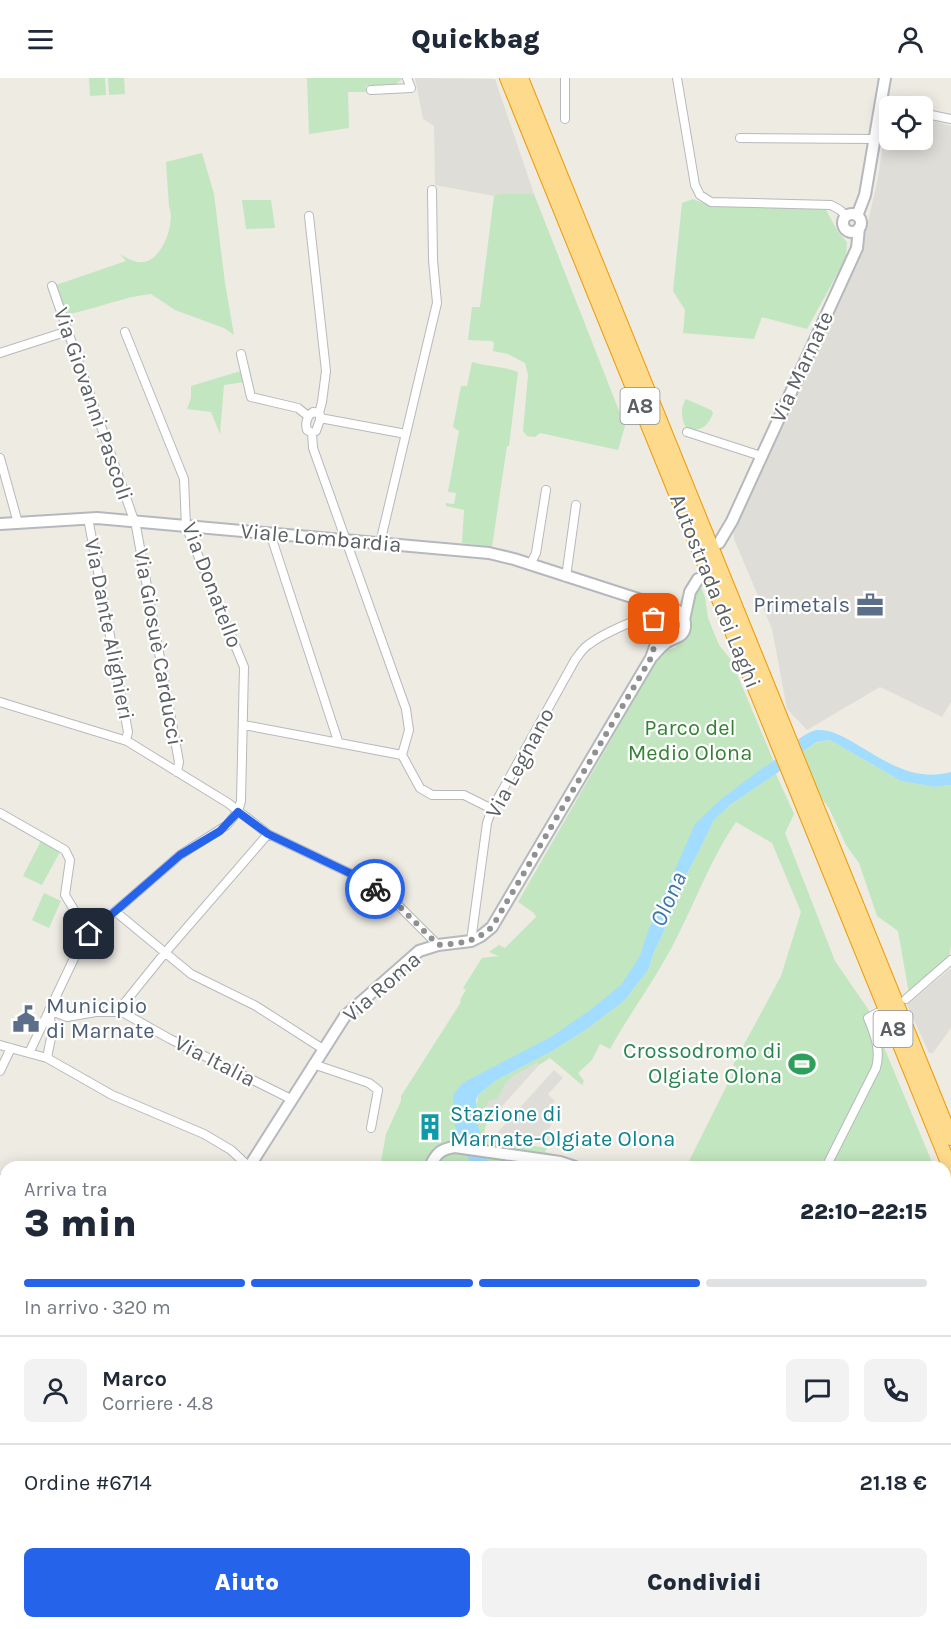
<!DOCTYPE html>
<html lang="it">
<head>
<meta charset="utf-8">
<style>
	body { margin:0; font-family:Karla,sans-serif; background:#f2f2f3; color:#1f2937; height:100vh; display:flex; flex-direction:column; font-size:22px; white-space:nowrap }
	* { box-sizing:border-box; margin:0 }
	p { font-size:20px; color:#747a83 }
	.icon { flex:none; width:33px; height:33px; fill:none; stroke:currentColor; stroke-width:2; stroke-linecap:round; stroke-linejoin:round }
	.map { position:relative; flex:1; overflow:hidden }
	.side { position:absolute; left:0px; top:1083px; width:951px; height:468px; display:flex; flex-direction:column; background:#fff; border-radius:18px 18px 0 0; box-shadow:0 3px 15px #0003 }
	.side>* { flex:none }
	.buttons { position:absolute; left:879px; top:18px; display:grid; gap:12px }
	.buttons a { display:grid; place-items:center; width:54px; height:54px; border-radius:9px; background:#fff; box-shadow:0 3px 15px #0003; font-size:30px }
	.pin { position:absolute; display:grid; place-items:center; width:51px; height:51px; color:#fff; margin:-26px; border-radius:12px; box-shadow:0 3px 9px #0006 }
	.courier { position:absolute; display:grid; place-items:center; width:60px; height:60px; margin:-30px; border:4px solid #2563eb; border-radius:50%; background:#fff; color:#222; box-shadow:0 2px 8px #0007 }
	.head em { font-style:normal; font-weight:800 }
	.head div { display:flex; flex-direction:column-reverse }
	.head { display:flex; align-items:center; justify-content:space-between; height:102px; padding:0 24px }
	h1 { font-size:39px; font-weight:800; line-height:45px }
	.bar { display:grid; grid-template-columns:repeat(4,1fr); gap:9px 6px; align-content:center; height:72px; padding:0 24px }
	.bar i { height:8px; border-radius:4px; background:#e0e1e3 }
	.bar .on { background:#2563eb }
	.bar p { grid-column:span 4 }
	.line { display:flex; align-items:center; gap:15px; padding:0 24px; border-top:2px solid #e0e1e3 }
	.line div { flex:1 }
	.round { display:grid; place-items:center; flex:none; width:63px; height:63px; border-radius:9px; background:#f2f2f3 }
	.action { display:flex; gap:12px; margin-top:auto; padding:12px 24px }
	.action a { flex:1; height:69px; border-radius:9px; background:#2563eb; color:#fff; font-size:24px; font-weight:800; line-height:69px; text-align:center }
	.action a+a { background:#f2f2f3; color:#1f2937 }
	header { display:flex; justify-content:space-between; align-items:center; height:78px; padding:0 24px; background:#fff; font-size:27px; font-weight:800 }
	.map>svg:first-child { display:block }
	.industrial { fill:#dfddd8 }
	.green { fill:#c2e6bf }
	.water { fill:#a2dcff }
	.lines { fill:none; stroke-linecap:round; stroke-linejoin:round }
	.river { stroke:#a2dcff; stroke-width:14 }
	.street-casing { stroke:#b6b9bd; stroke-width:10 }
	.secondary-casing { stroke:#b5b8bd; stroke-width:14 }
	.highway-casing { stroke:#f19801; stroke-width:16 }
	.street { stroke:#fff; stroke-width:8 }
	.secondary { stroke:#fff; stroke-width:10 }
	.highway { stroke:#fdda8c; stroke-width:14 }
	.done { stroke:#8e9190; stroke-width:6; stroke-dasharray:0 10.8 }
	.route { stroke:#2563eb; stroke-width:8 }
	.labels { text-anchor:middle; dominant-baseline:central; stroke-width:4.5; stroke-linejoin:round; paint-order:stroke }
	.shield { fill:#fff; stroke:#8c9092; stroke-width:1.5 }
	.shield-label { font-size:21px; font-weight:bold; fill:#5b6064 }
	.street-label { font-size:22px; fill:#5b6064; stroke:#fff }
	.service-label { font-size:22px; fill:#4e5e75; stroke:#fff; text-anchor:end }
	.park-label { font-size:22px; fill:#358234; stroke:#fff }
	.leisure-label { font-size:22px; fill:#27864d; stroke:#fff; text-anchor:end }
	.culture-label { font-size:22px; fill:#0d838f; stroke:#fff; text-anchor:start }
	.water-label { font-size:24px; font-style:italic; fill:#3c77a8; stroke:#fff }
</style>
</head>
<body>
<header><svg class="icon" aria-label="menu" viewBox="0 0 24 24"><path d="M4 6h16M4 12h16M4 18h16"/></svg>Quickbag<svg class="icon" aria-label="person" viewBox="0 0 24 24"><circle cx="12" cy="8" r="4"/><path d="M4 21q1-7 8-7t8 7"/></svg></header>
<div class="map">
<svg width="951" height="1551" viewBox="0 0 951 1551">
	<rect width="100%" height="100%" fill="#eeebe3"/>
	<path class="industrial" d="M415,0L495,1L534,116L494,118L435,107L434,48L423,41Z
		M888,31H889L890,62H922L923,40L951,48V624L942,639L880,609L807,652L787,631L772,551L734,461L733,451L861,175L878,100Z
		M951,890V950L933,975H929L907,927Z
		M537,985L539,987L488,1044L486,1049L487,1041L485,1032L489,1021H497L506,1005L513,998Z
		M554,992L563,1000L548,1016L555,1023L548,1032L556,1038L546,1056L553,1060L550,1064L544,1061L497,1055Z"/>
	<path class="green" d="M89,0H105L106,17L90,18Z
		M108,0H124L125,16L109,17Z
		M307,0H402V1L396,6L366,8V14H348L349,50L309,56Z
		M202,75L214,116L225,205L234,257L224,250L175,232L151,216C122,219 93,232 64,237L53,208L126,183L120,176C127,180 134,185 143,184C162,183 176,144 169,129L166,84Z
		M500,116H534L625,348L618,372L540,355L535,359L527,358L523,353L528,297L525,285L508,276L493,273L494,265L492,263L468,262L472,229H480L494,118Z
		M693,121L710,128L825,130L838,154L847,164L846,180L807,251L762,239L754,261L683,255L685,232L673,213L682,125Z
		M242,122H271L275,150L246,151Z
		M472,284C488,289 503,288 518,294L509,368H507L492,469L462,465L464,432L446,428V425L454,426L456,415L448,414L459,353L453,349L461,308H467Z
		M244,292L245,304L224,307L220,356L211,334L187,331L191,320V308Z
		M686,321L711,332L713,335C708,349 700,354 687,351C681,342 680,330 686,321Z
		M701,509L705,519L708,540L719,567L731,582L774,684L713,733L639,895L587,939L461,1015L482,1066L483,1060H480L475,1031L479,1016L495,1003L554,972L587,951L624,923L648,892L654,874L666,849L674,819L697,777L714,742L730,727L776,696L794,736L785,755L835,883L868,931L934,1089H686L736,989L733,987L781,898L801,834L772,765L736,744C711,780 697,820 677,859C658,898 631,933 610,971L600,966L592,982L578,995L584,1003L582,1007L550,980L539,987L537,985L513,998L506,1005L497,1021L489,1022L485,1032L491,1037L487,1041L483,1060L547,1070L545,1074L561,1078L581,1089H380L386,1056L401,1023V1018L461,924L460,922L466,912L463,910L482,880L499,878L489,874L499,867L505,870L536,839L534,835L518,824L658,580L664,573L675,570L688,555C688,539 692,523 701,509Z
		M830,662L901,703L935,709L951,707V867L949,881L909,916L898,853L877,838L859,785L846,767L829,730L820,718L802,674L818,664Z
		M42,761L61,772L42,807L23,798Z
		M44,815L61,823L49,850L32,842Z
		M945,1115L951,1130V1174L945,1172Z
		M945,1382L951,1385V1439L945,1453Z
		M92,1545H551L550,1551H101Z
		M622,1545H906L904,1551H623Z"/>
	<path class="water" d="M816,652C830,651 840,657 851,663C882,681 913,705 951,694V707L935,709L901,703L830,662L817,664L802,674L776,696L730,727L714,742L697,777L674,819L666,849L654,874L648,892L624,923L587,951L554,972L495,1003L479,1016L476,1022L477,1044L489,1089H472L455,1048L453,1017L462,1006L470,1001L551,959L589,933L621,907L640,878L648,853L695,746L720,722L764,689C784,679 794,659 816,652Z"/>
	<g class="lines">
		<path class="river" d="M462,1551L465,1545"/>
		<defs>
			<path id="street" d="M677,0L695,107L700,117L711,124L831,127L840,132L846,138
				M371,12L411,10L407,0
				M882,23L899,28
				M922,35L951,41
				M565,41V0
				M740,60L875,61
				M309,138L326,293L322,324L319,335
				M52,208L136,448L179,684L177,694
				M0,275L68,253
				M241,276L251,319L298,330L308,338
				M313,334L319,335L321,339L316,353L312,355L307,352C305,345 307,338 313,334Z
				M320,340L406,356
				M687,354L761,378
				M312,355L313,370L406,631L409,652L402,677
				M0,380L18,445
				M88,440L128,654L126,662
				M270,455L338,663
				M380,465L437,225L433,182L432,112
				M530,487L536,475L546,412
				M566,499L576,427
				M0,624L127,663L228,725L268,756L358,799L396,825L438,867
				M244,647L402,677L420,710L432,717H464L492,731
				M0,735L65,772L70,782L65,817L89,856
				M116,834L191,896L256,928L323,971
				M471,863L487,745L492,731L575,582C579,577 582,571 588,567C601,557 639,538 655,539
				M906,921L951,882
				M49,932L67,939L96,934H122L170,961L291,1021
				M118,933L164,876L268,756
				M0,967L47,980L112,1017L204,1056L231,1072L249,1089
				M29,975L78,872L89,856L180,777L227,747L238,733L241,723L244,589L186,448L184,401L125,254
				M47,980L51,960L50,934
				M313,986L369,1005L378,1012L371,1050
				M0,993L11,970
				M826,1089L876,990C881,972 875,957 868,940L877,935
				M0,1101L6,1104
				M0,1198L6,1201
				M0,1272L6,1257
				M945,1470L951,1456
				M0,1508L6,1511
				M945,1519L951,1522
				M622,1545L623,1551
				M938,1545L951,1549
				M2,1551L6,1545
				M64,1551L67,1545
				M148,1551L152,1545
				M911,1551L913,1545"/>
			<path id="secondary" d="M843 145a9 9 0 1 1 18 0a9 9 0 1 1-18 0Z
				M857,138L865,117L885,0
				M0,446L97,440L489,475L514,481L666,530
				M719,465L732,443L857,170L859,150
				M684,542L690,514L698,501
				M653,578C657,573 661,568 667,564C675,559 686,559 685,546C685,527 656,524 653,543C651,554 660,561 670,562
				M249,1089L345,938L419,873L438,867L471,863L481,858L492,849L651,580L656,566V556
				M430,1089C436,1075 441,1071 455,1069L560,1084L575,1089
				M0,1354L6,1351
				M945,1378L951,1381"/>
			<path id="highway" d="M507,0L951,1092
				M521,0L951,1060"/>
		</defs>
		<use href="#street" class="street-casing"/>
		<use href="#secondary" class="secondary-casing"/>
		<use href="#highway" class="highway-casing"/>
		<use href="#street" class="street"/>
		<use href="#secondary" class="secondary"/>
		<use href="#highway" class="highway"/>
	</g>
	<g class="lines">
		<path class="done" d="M375,811L396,825L438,867C461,865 474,865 492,849L651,580L656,562L653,546L654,541"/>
		<path class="route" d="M89,856L180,777L220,753L238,734L268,756L358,799L375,811"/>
	</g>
	<defs>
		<symbol id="office-bare" viewBox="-9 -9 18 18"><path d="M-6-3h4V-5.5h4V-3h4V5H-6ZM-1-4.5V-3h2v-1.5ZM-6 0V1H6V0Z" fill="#5c6f8a" stroke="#fff" stroke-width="2.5" paint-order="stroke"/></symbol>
		<symbol id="civic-bare" viewBox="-9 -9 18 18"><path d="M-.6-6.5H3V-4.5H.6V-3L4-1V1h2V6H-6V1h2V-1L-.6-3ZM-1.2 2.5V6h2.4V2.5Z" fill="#5c6f8a" stroke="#fff" stroke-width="2.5" paint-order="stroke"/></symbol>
		<symbol id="stadium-bare" viewBox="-9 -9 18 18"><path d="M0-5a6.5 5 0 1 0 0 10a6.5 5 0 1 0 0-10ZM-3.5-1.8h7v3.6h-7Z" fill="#2e9e5b" stroke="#fff" stroke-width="2.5" paint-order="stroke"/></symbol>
		<symbol id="building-bare" viewBox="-9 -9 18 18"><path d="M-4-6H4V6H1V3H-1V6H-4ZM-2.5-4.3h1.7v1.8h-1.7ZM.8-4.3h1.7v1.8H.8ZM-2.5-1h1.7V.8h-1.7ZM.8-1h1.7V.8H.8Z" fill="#0f9aa8" stroke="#fff" stroke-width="2.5" paint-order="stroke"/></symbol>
	</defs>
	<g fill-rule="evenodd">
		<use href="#office-bare" x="851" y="508" width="38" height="38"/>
		<use href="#civic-bare" x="7" y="922" width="38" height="38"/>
		<use href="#stadium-bare" x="783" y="967" width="38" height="38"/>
		<use href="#building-bare" x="411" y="1030" width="38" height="38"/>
	</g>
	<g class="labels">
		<g class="shield">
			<rect x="620.5" y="310" width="39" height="36" rx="4.5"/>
			<rect x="873.5" y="933" width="39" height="36" rx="4.5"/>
		</g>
		<g class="shield-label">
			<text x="640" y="328">A8</text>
			<text x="893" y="951">A8</text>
		</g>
		<g class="street-label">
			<text transform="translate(802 289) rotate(-65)">Via Marnate</text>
			<text transform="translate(93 326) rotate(71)">Via Giovanni Pascoli</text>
			<text transform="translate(321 460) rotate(5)">Viale Lombardia</text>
			<text transform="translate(212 507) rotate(69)">Via Donatello</text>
			<text transform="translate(715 513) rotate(68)">Autostrada dei Laghi</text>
			<text transform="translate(109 551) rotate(79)">Via Dante Alighieri</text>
			<text transform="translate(158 569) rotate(80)">Via Giosuè Carducci</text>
			<text transform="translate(520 685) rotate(-62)">Via Legnano</text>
			<text transform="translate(382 909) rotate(-41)">Via Roma</text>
			<text transform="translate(215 983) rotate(27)">Via Italia</text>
		</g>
		<g class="service-label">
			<text x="850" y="527">Primetals</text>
			<text x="46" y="928" text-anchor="start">Municipio<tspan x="46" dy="25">di Marnate</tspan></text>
		</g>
		<g class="park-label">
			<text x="690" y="650">Parco del<tspan x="690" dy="25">Medio Olona</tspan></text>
		</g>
		<g class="leisure-label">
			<text x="782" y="973">Crossodromo di<tspan x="782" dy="25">Olgiate Olona</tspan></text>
		</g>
		<g class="culture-label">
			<text x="450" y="1036">Stazione di<tspan x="450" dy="25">Marnate-Olgiate Olona</tspan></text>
		</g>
		<g class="water-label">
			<text transform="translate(668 821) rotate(-66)">Olona</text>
		</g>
	</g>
</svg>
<div class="buttons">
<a><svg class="icon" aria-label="locate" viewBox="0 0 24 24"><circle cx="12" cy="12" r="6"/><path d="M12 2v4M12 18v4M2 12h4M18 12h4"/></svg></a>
</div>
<div class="pin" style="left:654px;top:541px;background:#ea580c"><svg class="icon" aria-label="bag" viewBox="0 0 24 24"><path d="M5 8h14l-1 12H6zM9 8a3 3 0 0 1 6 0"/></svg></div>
<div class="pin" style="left:89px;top:856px;background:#1f2937"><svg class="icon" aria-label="home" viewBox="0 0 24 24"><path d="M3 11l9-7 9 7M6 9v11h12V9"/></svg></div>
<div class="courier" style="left:375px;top:811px"><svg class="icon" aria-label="bike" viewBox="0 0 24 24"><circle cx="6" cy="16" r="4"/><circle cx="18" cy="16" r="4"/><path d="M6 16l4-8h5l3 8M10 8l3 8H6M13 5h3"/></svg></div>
<section class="side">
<div class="head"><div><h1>3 min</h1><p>Arriva tra</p></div><em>22:10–22:15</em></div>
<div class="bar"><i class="on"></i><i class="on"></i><i class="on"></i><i></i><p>In arrivo · 320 m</p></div>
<div class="line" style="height:108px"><a class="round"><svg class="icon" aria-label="person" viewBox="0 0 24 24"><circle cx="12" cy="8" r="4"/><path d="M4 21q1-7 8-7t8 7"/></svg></a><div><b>Marco</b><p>Corriere · 4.8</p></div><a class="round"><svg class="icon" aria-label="chat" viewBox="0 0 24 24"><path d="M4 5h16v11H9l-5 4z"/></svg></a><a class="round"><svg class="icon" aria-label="phone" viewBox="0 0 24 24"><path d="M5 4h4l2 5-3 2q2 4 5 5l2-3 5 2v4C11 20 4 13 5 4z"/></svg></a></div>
<div class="line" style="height:78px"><div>Ordine #6714</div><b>21.18 €</b></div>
<div class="action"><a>Aiuto</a><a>Condividi</a></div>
</section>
</div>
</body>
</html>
